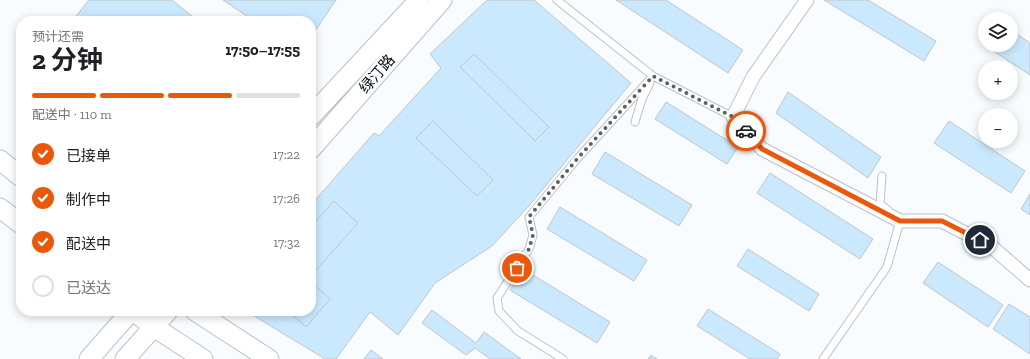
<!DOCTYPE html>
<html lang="zh">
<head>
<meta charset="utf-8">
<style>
	body { margin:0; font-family:"Zilla Slab","Noto Sans SC",serif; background:#f2f2f2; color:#202124; height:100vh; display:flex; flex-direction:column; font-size:15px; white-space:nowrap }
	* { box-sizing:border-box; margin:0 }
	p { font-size:13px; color:#757577 }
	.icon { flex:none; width:22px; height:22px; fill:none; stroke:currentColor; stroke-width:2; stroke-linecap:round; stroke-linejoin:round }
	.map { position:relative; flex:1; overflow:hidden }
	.side { position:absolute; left:16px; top:16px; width:300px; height:300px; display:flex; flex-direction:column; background:#fff; border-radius:16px; box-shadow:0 2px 10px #0003 }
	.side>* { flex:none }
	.controls { position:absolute; left:978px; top:12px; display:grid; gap:8px }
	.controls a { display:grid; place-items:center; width:40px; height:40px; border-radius:50%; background:#fff; box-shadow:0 2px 10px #0003; font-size:20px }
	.pin { position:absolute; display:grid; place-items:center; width:34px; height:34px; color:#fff; margin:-17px; border:2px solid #fff; border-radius:50%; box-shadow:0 1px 4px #0007 }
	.courier { position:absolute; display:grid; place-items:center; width:40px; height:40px; margin:-20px; border:3px solid #ea580c; border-radius:50%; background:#fff; color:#222; box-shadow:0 1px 5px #0007 }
	.headline em { font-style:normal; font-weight:700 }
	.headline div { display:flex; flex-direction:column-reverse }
	.headline { display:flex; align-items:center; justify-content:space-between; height:68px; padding:0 16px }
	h1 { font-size:26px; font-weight:700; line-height:30px }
	.bar { display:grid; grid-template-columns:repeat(4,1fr); gap:6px 4px; align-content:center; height:48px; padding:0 16px }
	.bar i { height:5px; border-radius:3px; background:#e0e0e0 }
	.bar .active { background:#ea580c }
	.bar p { grid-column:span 4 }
	ol { padding:0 16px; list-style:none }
	li { display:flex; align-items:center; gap:12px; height:44px }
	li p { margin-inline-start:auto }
	li .icon { padding:4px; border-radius:50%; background:#ea580c; color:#fff; stroke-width:4 }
	li:last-child { color:#757577 }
	li i { width:22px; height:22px; border:2px solid #e0e0e0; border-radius:50% }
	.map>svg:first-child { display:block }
	.building { fill:#cbe9fe; stroke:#c1c5c8 }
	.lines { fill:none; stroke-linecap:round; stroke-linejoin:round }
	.lane-casing { stroke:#bdc1c4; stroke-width:9 }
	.street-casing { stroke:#bdc1c4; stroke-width:15 }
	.secondary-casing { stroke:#bdc1c4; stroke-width:21 }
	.lane { stroke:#fff; stroke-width:7 }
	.street { stroke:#fff; stroke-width:13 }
	.secondary { stroke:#fff; stroke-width:19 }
	.done { stroke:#5f6263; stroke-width:4; stroke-dasharray:0 7.2 }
	.route { stroke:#ea580c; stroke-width:5 }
	.labels { text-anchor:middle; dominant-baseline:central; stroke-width:3.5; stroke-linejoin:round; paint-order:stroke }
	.street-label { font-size:15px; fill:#0d0f10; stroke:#f8fcfe }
</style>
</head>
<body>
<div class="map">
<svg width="1030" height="359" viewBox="0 0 1030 359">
	<rect width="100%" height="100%" fill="#f8fcfe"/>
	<path class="building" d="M89,0H172L198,21H72Z
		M223,0H336L311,37V21H254Z
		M487,0H534L631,83L528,207L492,246L435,283L398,335L370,312L336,359H325L246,311H311V205L374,133L379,136L441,68L430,54Z
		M616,0H666L743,50L728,73Z
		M824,0H868L936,41L924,61Z
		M1011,30L1030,43V75L989,48L991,45H1011Z
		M474,54L549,127L535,141L460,67Z
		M788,92L881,157L868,178L776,113Z
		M666,102L738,147L727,164L655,119Z
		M433,121L493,180L477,196L416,138Z
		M949,121L1025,171L1011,193L934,143Z
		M605,152L692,205L679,226L592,174Z
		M770,173L873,239L860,259L757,193Z
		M1030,194V215L1021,209Z
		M334,201L358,223L311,276V227Z
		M560,207L647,260L634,281L547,229Z
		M748,249L819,294L809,311L737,266Z
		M938,262L1003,305L988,327L923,283Z
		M523,269L610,322L597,343L510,290Z
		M311,282L330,299L306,327L288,311H311Z
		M1009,304L1030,317V354L993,329Z
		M708,309L780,354L777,359H750L697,326Z
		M432,310L476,343L484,332L521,359H490L475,348L466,355L422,323Z
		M371,350L383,359H364Z
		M651,355L657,359H648Z"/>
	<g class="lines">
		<defs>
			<path id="lane" d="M557,0L653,76L733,117
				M635,122L642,99L650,83
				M882,176L880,204L888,210
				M563,359L518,331L499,311L497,298L529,249L533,235L529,217L577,159L653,76
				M823,359L887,267L900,221L898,220"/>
			<path id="street" d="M807,0L753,77L733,117L762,149L900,221H942L992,247L1030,280"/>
			<path id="secondary" d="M311,116L419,0
				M311,149L442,0
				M0,160L21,177
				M0,208L21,224
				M133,311L154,327L203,359
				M195,311L269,359
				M89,359L131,311
				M125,359L168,311"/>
		</defs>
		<use href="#lane" class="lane-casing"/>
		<use href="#street" class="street-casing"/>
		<use href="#secondary" class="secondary-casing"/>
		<use href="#lane" class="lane"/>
		<use href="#street" class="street"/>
		<use href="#secondary" class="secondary"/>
	</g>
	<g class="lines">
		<path class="done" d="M517,268L529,249L533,235L529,217L577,159L653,76L733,117L746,131"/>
		<path class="route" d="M746,131L762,149L900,221H942L980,240"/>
	</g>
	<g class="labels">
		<g class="street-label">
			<text transform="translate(377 74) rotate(-49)">绿汀路</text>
		</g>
	</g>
</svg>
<div class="controls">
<a><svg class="icon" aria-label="layers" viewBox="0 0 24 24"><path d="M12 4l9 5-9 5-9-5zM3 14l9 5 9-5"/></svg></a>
<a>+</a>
<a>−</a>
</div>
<div class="pin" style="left:517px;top:268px;background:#ea580c"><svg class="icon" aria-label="bag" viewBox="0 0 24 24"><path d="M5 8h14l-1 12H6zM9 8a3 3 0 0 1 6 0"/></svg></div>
<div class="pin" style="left:980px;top:240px;background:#1f2937"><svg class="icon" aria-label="home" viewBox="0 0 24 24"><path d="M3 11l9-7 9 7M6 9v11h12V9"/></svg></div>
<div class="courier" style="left:746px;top:131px"><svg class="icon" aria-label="car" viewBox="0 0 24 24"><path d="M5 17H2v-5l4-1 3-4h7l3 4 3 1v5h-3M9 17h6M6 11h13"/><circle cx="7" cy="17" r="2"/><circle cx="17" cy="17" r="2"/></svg></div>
<section class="side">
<div class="headline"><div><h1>2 分钟</h1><p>预计还需</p></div><em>17:50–17:55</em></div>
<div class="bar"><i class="active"></i><i class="active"></i><i class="active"></i><i></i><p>配送中 · 110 m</p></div>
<ol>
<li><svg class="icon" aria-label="check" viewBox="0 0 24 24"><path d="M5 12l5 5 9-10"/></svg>已接单<p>17:22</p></li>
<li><svg class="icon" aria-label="check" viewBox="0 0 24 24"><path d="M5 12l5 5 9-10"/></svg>制作中<p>17:26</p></li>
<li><svg class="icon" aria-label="check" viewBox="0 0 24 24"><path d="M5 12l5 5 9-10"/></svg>配送中<p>17:32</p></li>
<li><i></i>已送达</li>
</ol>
</section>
</div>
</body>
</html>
